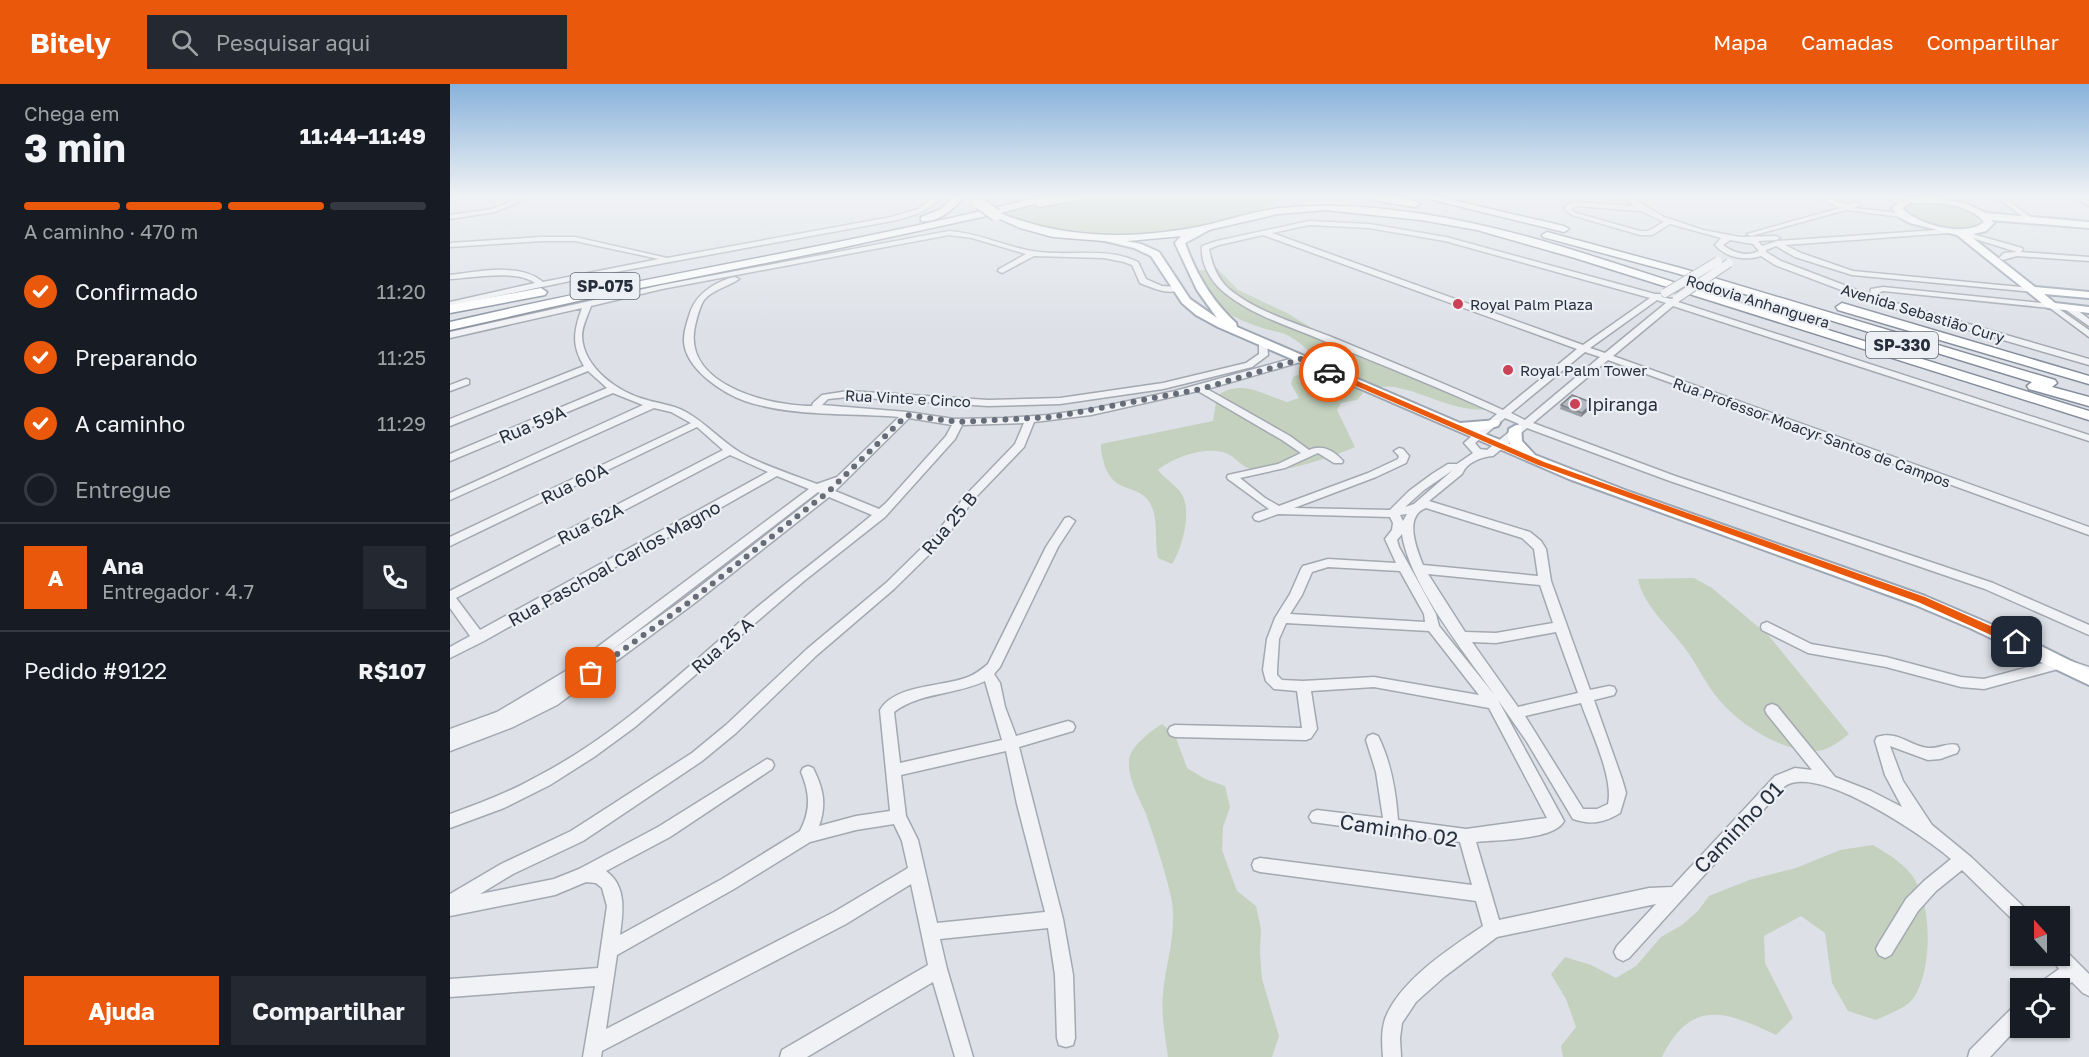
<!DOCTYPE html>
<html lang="pt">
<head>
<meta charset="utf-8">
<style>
	body { margin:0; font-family:"Golos Text",sans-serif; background:#242831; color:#f1f3f6; height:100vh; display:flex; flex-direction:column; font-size:22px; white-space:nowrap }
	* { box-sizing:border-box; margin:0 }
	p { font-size:20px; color:#9ea1a6 }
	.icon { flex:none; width:33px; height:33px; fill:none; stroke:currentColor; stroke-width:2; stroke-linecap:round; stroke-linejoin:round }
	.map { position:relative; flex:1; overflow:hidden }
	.side { display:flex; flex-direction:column; background:#171b24; width:450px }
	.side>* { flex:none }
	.needle { width:39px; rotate:339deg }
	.controls { position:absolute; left:1560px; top:822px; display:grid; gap:12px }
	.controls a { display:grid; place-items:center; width:60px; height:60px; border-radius:0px; background:#171b24; box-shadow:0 2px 4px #0004; font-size:30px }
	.pin { position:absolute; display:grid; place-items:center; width:51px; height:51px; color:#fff; margin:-26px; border-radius:12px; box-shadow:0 3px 9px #0006 }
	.courier { position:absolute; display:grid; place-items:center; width:60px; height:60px; margin:-30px; border:4px solid #ea580c; border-radius:50%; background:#fff; color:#222; box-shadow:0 2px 8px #0007 }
	.overview em { font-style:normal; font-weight:700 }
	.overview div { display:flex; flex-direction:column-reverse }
	.overview { display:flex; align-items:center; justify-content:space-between; height:102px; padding:0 24px }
	h1 { font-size:39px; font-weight:700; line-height:45px }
	.bar { display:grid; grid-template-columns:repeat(4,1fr); gap:9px 6px; align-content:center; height:72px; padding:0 24px }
	.bar i { height:8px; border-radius:4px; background:#363941 }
	.bar .current { background:#ea580c }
	.bar p { grid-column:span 4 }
	.line { display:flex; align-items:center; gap:15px; padding:0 24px; border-top:2px solid #363941 }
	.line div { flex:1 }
	.round { display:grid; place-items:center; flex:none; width:63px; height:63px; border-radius:0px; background:#242831 }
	ol { padding:0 24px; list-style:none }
	li { display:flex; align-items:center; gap:18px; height:66px }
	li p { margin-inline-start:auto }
	li .icon { padding:6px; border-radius:50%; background:#ea580c; color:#fff; stroke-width:4 }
	li:last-child { color:#9ea1a6 }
	li i { width:33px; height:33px; border:3px solid #363941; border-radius:50% }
	.action { display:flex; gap:12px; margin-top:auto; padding:12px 24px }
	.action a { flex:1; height:69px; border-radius:0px; background:#ea580c; color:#fff; font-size:24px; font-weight:700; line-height:69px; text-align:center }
	.action a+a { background:#242831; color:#f1f3f6 }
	header { display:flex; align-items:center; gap:36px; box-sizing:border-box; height:84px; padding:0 30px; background:#ea580c; color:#fff }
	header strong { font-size:28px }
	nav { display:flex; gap:33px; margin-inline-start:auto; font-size:21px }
	.search { width:420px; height:54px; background:#242831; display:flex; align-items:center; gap:15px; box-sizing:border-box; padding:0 21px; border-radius:0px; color:#9ea1a6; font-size:22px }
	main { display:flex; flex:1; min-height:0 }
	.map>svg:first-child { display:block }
	.green { fill:#c3d1be }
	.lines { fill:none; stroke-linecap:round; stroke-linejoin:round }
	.minor-casing { stroke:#a3a8b1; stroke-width:3 }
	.major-casing { stroke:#9ca5b2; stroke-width:4 }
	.highway-casing { stroke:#858e9d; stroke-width:3 }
	.minor { fill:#f0f2f5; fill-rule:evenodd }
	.major { fill:#fff; fill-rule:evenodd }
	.highway { fill:#fff; fill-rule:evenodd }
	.minor-bridge-casing { stroke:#a3a8b1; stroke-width:10; stroke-linecap:butt }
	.highway-bridge-casing { stroke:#858e9d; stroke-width:14; stroke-linecap:butt }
	.minor-bridge { stroke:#f0f2f5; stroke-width:8 }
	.highway-bridge { stroke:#fff; stroke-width:11 }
	.wall { fill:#9ba0a8 }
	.shaded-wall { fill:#7e8288 }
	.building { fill:#b4bac3; stroke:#7e8288; stroke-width:1.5 }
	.route { fill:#ea580c }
	.done { stroke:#676d78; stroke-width:6; stroke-dasharray:0 10.8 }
	.poi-dot { fill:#cc4255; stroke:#ecf0f5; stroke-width:2 }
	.labels { text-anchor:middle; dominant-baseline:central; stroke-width:4.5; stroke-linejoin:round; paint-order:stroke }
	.far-street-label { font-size:15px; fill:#272f3d; stroke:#ecf0f5 }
	.far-poi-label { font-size:15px; fill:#272f3d; stroke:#ecf0f5; text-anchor:start }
	.shield { fill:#ecf0f5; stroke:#626974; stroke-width:1.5 }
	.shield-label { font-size:16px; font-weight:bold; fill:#272f3d }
	.poi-label { font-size:18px; fill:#272f3d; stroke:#ecf0f5; text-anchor:start }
	.street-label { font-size:18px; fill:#272f3d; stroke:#ecf0f5 }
	.near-street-label { font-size:21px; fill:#272f3d; stroke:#ecf0f5 }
</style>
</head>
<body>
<header>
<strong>Bitely</strong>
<div class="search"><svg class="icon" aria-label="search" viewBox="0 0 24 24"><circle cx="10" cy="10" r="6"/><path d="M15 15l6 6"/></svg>Pesquisar aqui</div>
<nav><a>Mapa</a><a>Camadas</a><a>Compartilhar</a></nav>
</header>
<main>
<section class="side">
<div class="overview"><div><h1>3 min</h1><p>Chega em</p></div><em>11:44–11:49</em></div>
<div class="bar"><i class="current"></i><i class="current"></i><i class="current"></i><i></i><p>A caminho · 470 m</p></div>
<ol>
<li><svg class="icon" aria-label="check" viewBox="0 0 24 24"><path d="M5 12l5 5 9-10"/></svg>Confirmado<p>11:20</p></li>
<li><svg class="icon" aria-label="check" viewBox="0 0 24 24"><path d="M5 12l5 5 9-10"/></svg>Preparando<p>11:25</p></li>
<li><svg class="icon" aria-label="check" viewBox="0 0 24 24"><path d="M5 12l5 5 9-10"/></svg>A caminho<p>11:29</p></li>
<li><i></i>Entregue</li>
</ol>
<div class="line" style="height:108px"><b class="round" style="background:#ea580c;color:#fff">A</b><div><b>Ana</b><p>Entregador · 4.7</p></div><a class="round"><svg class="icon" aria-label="phone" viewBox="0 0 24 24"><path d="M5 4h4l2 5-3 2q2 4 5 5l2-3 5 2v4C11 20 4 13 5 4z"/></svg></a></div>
<div class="line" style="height:78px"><div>Pedido #9122</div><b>R$107</b></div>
<div class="action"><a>Ajuda</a><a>Compartilhar</a></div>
</section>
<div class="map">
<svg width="1639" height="973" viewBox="0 0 1639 973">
	<rect width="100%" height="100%" fill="#dde1e7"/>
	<path class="green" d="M639,113H836C758,155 633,166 553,128Z
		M1466,117C1487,119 1510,120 1527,134L1528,138C1511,156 1469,136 1452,128V121Z
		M767,184L788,206L837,229L883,257L960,284L1046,322L1043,325C1007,330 978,309 944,303C933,301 921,305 911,307L913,309L907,316L891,319L887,326L905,363C879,374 829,392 801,385C792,383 786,374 778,370C758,361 724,373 708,386C715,395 725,400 731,409C743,426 732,465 722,480L708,474C704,458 709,434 700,419C688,399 666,411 655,383C653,375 650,368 651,360L763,337L767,312C792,294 813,311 837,318L849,314L841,300L843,293L853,288L869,287L870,280C862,269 851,259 839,252C832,248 821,247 813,244C788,237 749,217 739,192L746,187Z
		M1244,494L1262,504L1319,552L1399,650C1390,657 1379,666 1367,667C1332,668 1292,642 1270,617C1256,601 1247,580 1234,563C1219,543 1193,521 1188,495Z
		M712,640L725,651L737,684L755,695L775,702L780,723L773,743L772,766L787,807L806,822L811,845L810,869L812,895L829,952L822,973H718C715,952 711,930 713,909C716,876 728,847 721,813C715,786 705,756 696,730C689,713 678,696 679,677C680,662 700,648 712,640Z
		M1423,761C1438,770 1457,781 1465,796C1482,825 1482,883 1465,912C1458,924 1438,930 1426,936L1398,927L1382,899L1375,849L1351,832L1314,852L1315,879L1343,934L1326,951C1276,927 1241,914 1212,973H1113L1111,962L1126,943L1116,915L1101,890L1115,873L1141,881L1166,894L1186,882L1211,853L1232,841L1248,827L1259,812L1299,796L1346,784L1390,766Z"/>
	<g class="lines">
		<defs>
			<path id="minor" d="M72,113H81L45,128L0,135V131L42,125Z
				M484,113H491C478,128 460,133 442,137L144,192L0,222V218L85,199C67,185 22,194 0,195V191C28,188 69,178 93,198L209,175L125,157H91L0,163V159L91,153H125L217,174L441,133L468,125Z
				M1173,113H1180L1214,133L1253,146L1290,153L1326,152L1330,154L1326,156L1308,157L1312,162L1327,157L1501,145V149H1498L1335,161L1351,169L1403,187L1581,204H1584V208L1402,191L1345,173L1326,162L1316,166V168L1331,177L1420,211L1421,205L1433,203L1602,220L1639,246V253L1600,224L1433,207L1428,209V212L1432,215L1639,275V281L1426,219L1325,181L1311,172C1295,177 1277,174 1265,161L1271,154L1220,140L1202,151H1190L1122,131L1114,125L1118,120L1127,118L1184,122ZM1127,122L1191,127L1214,138L1198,147H1190L1126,129L1121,125ZM1280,156L1303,160L1309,167C1296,173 1284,169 1273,161Z
				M1367,113C1384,113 1390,123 1407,119L1410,121L1403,124L1451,129L1454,131L1451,133L1396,126L1301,152L1297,150L1390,124Z
				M1434,113H1443L1455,119L1450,120Z
				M1546,113H1553L1585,136L1579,137Z
				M1625,113H1632L1639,117V122Z
				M859,137L919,140L996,153L1205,210H1211L1212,213L1221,215L1229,213L1230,215L1228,218L1639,351V357L1223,222L1163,272L1639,443V451L1158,276L1083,339L1225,392L1543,499L1639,541V551L1535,505L1217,396L1077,344L1043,372C1031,373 1017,378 1012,390L979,417L1080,448L1091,457L1096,465L1101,497L1140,606L1159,602L1164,603L1166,607L1164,611L1144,616L1172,695L1176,709L1170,729C1154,739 1141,741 1123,735L1077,658L1048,616L1114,737C1105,756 1045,756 1026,758L1049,836L1199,804L1222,803L1325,692L1345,684L1362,686L1317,630L1315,626L1317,622L1322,620L1327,622L1385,693L1421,707L1452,723L1435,691L1425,657L1427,653C1448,646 1459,662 1478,664C1489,665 1498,658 1507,661L1509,665L1507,669L1490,675L1478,676L1440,662L1453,697L1482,741L1521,773L1577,826L1579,832H1570V840L1565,838L1512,786L1486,807L1468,827L1441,871L1435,874L1429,871L1426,865L1429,859L1456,815L1474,797L1501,775C1474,752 1369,680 1335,702L1179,874L1173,877L1167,874L1164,868L1167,862L1206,820L1047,853L994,893L966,918L952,939L950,954L951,973H933C932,960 931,948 935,935C949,897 1000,864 1033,842L1026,817L810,788L804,786L802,781L804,776L810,774L1022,801L1010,758L862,738L859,733L862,728L867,726L933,734L926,688L916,656L918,652L923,650L928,652C941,678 946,707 948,736L1016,745L1097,734L1039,624L924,603L861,607L867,645L861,654L856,656L725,653L720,651L718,647L720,643L725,641L852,644L847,607L824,605L816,597L813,586L817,555L825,534L840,510L851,485L853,482L878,475L946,479L935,455L942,446L943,439L940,433L828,430L809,437L805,436L803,433L805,430L819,425L778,395L777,393L778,391L828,380L851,369L832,356L748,307L641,331L584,338L574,363L524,415L493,457L444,505L367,571L286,649L252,677L133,757L63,790L30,810L104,795L129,785L208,743L317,675L322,677L324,681L322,685L220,753L156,787C177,802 173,828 170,851L272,795L350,747C361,726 360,709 351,688L353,684L358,682L363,684C373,704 377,720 369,742L406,732L440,727L430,626C445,600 494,603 518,593C526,590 532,585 538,580L596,463L615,434L619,433L625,437L608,463L550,583L544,590L550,599L555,623L566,652L618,637L623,639L625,643L623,647L569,663L613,835L623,891L625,954L623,961L616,963L609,961L607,954L605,891L598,844L490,855L497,885L523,973H505L483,898L357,973H330L332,966L478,881L461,800L396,840L152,967L151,973H133L145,902L0,913V895L148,884L157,822L152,804L146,799L136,798L105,811L0,832V810L51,780L121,747L242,669L276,641L357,565L436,499L485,451L516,411L565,360L574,339L512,341L505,355L435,433L354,497L185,643L144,673L100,701L54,724L0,744V730C30,719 60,708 88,692C169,650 236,584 305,525C343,493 384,463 422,431L379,413L242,521L107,621L63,643L0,667V645L47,628L114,588L359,405L327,392L34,557L0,574V563L20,552L0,524V507L273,366L247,343L0,462V453L241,339L221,328L204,324L0,416V409L193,321L163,309L0,377V370L157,304L138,287L0,342V335L134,282C121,261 124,246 132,224L0,254V248L212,201L499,147C531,149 559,165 590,168C623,172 657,163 688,178L696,195L712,202L728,203L732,205C719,212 703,204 690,199L682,181L674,178L654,174L584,172L552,189L548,187L549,185L576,170L522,154L499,151L212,205L141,222C138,231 132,242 132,252C133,284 169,309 197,316C210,320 224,321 236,328C256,339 271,357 291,369C312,381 344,391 367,400L387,393L449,333C399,329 342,333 295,317C273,309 241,288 235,264C232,253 236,242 239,232C244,214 256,204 272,197C279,195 283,191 289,195C278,203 263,205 254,216C249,224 247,234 245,242C232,301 319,322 362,322L363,319L372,311L398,307L538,316L610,314L713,299L796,279L809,270V259L813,256L817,259L818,271L802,283L713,305L610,320L538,322L398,313L378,315L372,321L457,328L504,335L554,334L598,331L641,325L725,307L851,272L856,275L854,277L757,305L840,352L859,366C873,360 884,367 893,377L892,379H884L868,369L835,384L790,394L815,414L829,422L918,389L948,375L949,372L944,367L949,364L953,365L959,372L956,379L926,393L844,424L940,426L959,407L982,390L998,380H1007L1023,369L1014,359L1047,330C990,304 932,281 874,257C842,243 803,232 775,209C762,199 750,180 752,162L767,157ZM859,141L919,144L995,157L1200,214L1133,261L822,149ZM813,151L1127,265L1053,326C996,300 937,276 879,252C846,239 807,228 779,205C767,194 762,181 759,165L769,161ZM1207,216L1216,219L1155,269L1140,264ZM1135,268L1150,273L1075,336L1061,329ZM459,334L502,341L496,352L436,419L429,425L385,407ZM1055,334L1069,340L1037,366L1030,365L1025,359ZM280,371L318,388L30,546L6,514ZM1003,386L964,420L955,423L974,406ZM368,408L370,409L234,515L161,567ZM976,424L1072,454L1084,465L1088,492L973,481C967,466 953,432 976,424ZM957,430L953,437L950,431ZM952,450C959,500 1017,572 1047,614L989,542L986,530L949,463L947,456ZM878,483L950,487L974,530L975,538L840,530L852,511L862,488ZM978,490L1090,501L1103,539L1046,549L1015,548ZM836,539L979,547L1029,611L924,593L853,597L832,596L827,591V586L829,555ZM1106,548L1128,609L1068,623L1022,558L1046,559ZM535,597L552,656L450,679L444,628C470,608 506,611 535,597ZM1131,619C1140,645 1164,694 1158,720L1147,725H1133L1075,632ZM556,667L567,720L595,828L487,839L468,756L456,732L451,691ZM444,740L452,757L458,784L384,828L156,945L167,871L284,805L360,758L406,746Z
				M1519,149L1572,164L1573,166L1570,168L1639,173V177L1567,172L1553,176L1549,174L1554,169L1567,168L1519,153Z
				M1616,222H1622L1639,235V242L1616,226Z
				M16,295L19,296V300L0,307V301Z
				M1317,538L1361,560L1436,573L1511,593L1534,595L1612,574L1639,583V593L1612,584L1534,605L1511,603L1436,583L1358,569L1312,546L1311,543L1312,540Z
				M1610,864L1615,866L1639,890V912L1633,909L1622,898L1610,906V904H1588L1591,898L1609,885L1600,872H1610Z
				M1570,919V941L1540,973H1518L1520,966L1564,922Z"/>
			<path id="major" d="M1482,113L1517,120L1536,129L1639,138V144L1541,136L1544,139L1536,147L1519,151L1585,203L1639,208V214L1594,210L1605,219L1639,223V229L1598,224L1507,151L1460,139L1449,133L1442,124L1455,115ZM1460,119C1483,117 1519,119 1534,138C1516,154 1467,141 1452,124Z
				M753,143L761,145L735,159C746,190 762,217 786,239L787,243L1010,339L1048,336L1050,339L1048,342L1028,347L1060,360L1058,353L1059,345L1066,341L1071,342L1072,357L1085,371L1180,408L1475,512L1589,561L1639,586V601L1520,544L1463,520L1119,395L768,243L746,231L732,219L701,172L684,164L642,154L647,151L691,160L709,168L740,215L767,234L747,206L725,159L731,152Z"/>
			<path id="highway" d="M503,113H514C504,125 488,139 471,137V133L491,125Z
				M589,113H634L629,116L589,123L584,120L550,129C617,156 690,156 761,140C784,134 808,126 832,124C879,119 926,123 973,130C1066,144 1156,177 1245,205C1376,245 1508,286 1639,327V336L1125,174L1027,146L971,136L875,126L828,130L732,152L667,158L603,153L570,144L541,131L376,167L150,212L0,246V238C196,192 394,162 589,113Z
				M917,113C932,113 957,111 970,120L965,123L922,116Z
				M971,113H989L1114,142L1119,145L1114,148Z
				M1097,148L1234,185L1605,296L1607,299L1602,303L1639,313V322L1579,305L1577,302L1582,298L1226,189L1093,153L1092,151Z
				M91,204L97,208L95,211L0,229V221Z
				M1392,219L1639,292V300L1388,226L1386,223Z"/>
		</defs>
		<use href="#minor" class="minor-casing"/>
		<use href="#major" class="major-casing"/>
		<use href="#highway" class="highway-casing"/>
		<use href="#minor" class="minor"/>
		<use href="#major" class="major"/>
		<use href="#highway" class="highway"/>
		<defs>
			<path id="minor-bridge" d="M1215,209L1268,177
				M1227,214L1279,179"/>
			<path id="highway-bridge" d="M529,119L546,131"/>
		</defs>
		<use href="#minor-bridge" class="minor-bridge-casing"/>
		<use href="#highway-bridge" class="highway-bridge-casing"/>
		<use href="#minor-bridge" class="minor-bridge"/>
		<use href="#highway-bridge" class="highway-bridge"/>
	</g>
	<path class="wall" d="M1143,319L1142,323L1131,333L1110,325L1111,321Z"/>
	<path class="shaded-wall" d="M1143,319L1142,323L1131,333L1132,329Z"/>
	<path class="building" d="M1122,311L1143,319L1132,329L1111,321Z"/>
	<linearGradient id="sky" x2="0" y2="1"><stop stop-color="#88b2db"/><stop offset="0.45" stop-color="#f0f2f4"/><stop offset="1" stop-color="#f0f2f4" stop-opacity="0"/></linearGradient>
	<rect width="1639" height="249" fill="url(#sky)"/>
	<path class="route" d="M876,286H882L1094,378L1475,513L1570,555L1572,558L1570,561H1563L1468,518L1088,381L876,289Z"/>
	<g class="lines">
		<path class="done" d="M141,589L238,519L378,408L457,331L508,338L603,333L751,305L851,275L879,288"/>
	</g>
	<g class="poi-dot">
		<circle cx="1008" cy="220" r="6"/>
		<circle cx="1058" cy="286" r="6"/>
		<circle cx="1125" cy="320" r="6"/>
	</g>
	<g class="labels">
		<g class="far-street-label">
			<text transform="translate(1308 217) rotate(17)">Rodovia Anhanguera</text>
			<text transform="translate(1473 229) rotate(17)">Avenida Sebastião Cury</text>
			<text transform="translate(458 314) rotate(3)">Rua Vinte e Cinco</text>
			<text transform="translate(1362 348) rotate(20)">Rua Professor Moacyr Santos de Campos</text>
		</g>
		<g class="far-poi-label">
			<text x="1020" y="220">Royal Palm Plaza</text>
			<text x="1070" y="286">Royal Palm Tower</text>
		</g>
		<g class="shield">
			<rect x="120.5" y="189" width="69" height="26" rx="4.5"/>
			<rect x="1416" y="248" width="72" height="26" rx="4.5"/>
		</g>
		<g class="shield-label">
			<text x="155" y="202">SP-075</text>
			<text x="1452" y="261">SP-330</text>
		</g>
		<g class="poi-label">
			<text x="1137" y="320">Ipiranga</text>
		</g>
		<g class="street-label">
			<text transform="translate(82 340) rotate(-23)">Rua 59A</text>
			<text transform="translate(124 399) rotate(-26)">Rua 60A</text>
			<text transform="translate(140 439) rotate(-27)">Rua 62A</text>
			<text transform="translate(499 439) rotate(-50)">Rua 25 B</text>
			<text transform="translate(164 479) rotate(-29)">Rua Paschoal Carlos Magno</text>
			<text transform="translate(272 561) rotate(-41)">Rua 25 A</text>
		</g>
		<g class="near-street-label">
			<text transform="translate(1288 743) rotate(-46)">Caminho 01</text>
			<text transform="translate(949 746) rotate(9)">Caminho 02</text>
		</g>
	</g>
</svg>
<div class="controls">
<a><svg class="needle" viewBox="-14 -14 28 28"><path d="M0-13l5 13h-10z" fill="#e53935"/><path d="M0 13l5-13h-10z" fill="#9ea1a6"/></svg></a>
<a><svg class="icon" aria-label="locate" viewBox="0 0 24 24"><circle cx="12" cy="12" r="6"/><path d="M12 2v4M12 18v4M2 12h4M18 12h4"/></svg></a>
</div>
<div class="pin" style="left:141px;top:589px;background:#ea580c"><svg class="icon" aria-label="bag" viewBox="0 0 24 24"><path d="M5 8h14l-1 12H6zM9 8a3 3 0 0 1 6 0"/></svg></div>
<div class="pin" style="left:1567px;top:558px;background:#1f2937"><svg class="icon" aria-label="home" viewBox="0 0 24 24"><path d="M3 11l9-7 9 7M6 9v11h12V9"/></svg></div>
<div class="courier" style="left:879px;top:288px"><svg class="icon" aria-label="car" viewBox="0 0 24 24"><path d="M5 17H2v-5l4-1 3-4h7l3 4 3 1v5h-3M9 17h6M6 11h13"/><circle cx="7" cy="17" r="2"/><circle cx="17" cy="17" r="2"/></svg></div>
</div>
</main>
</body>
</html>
